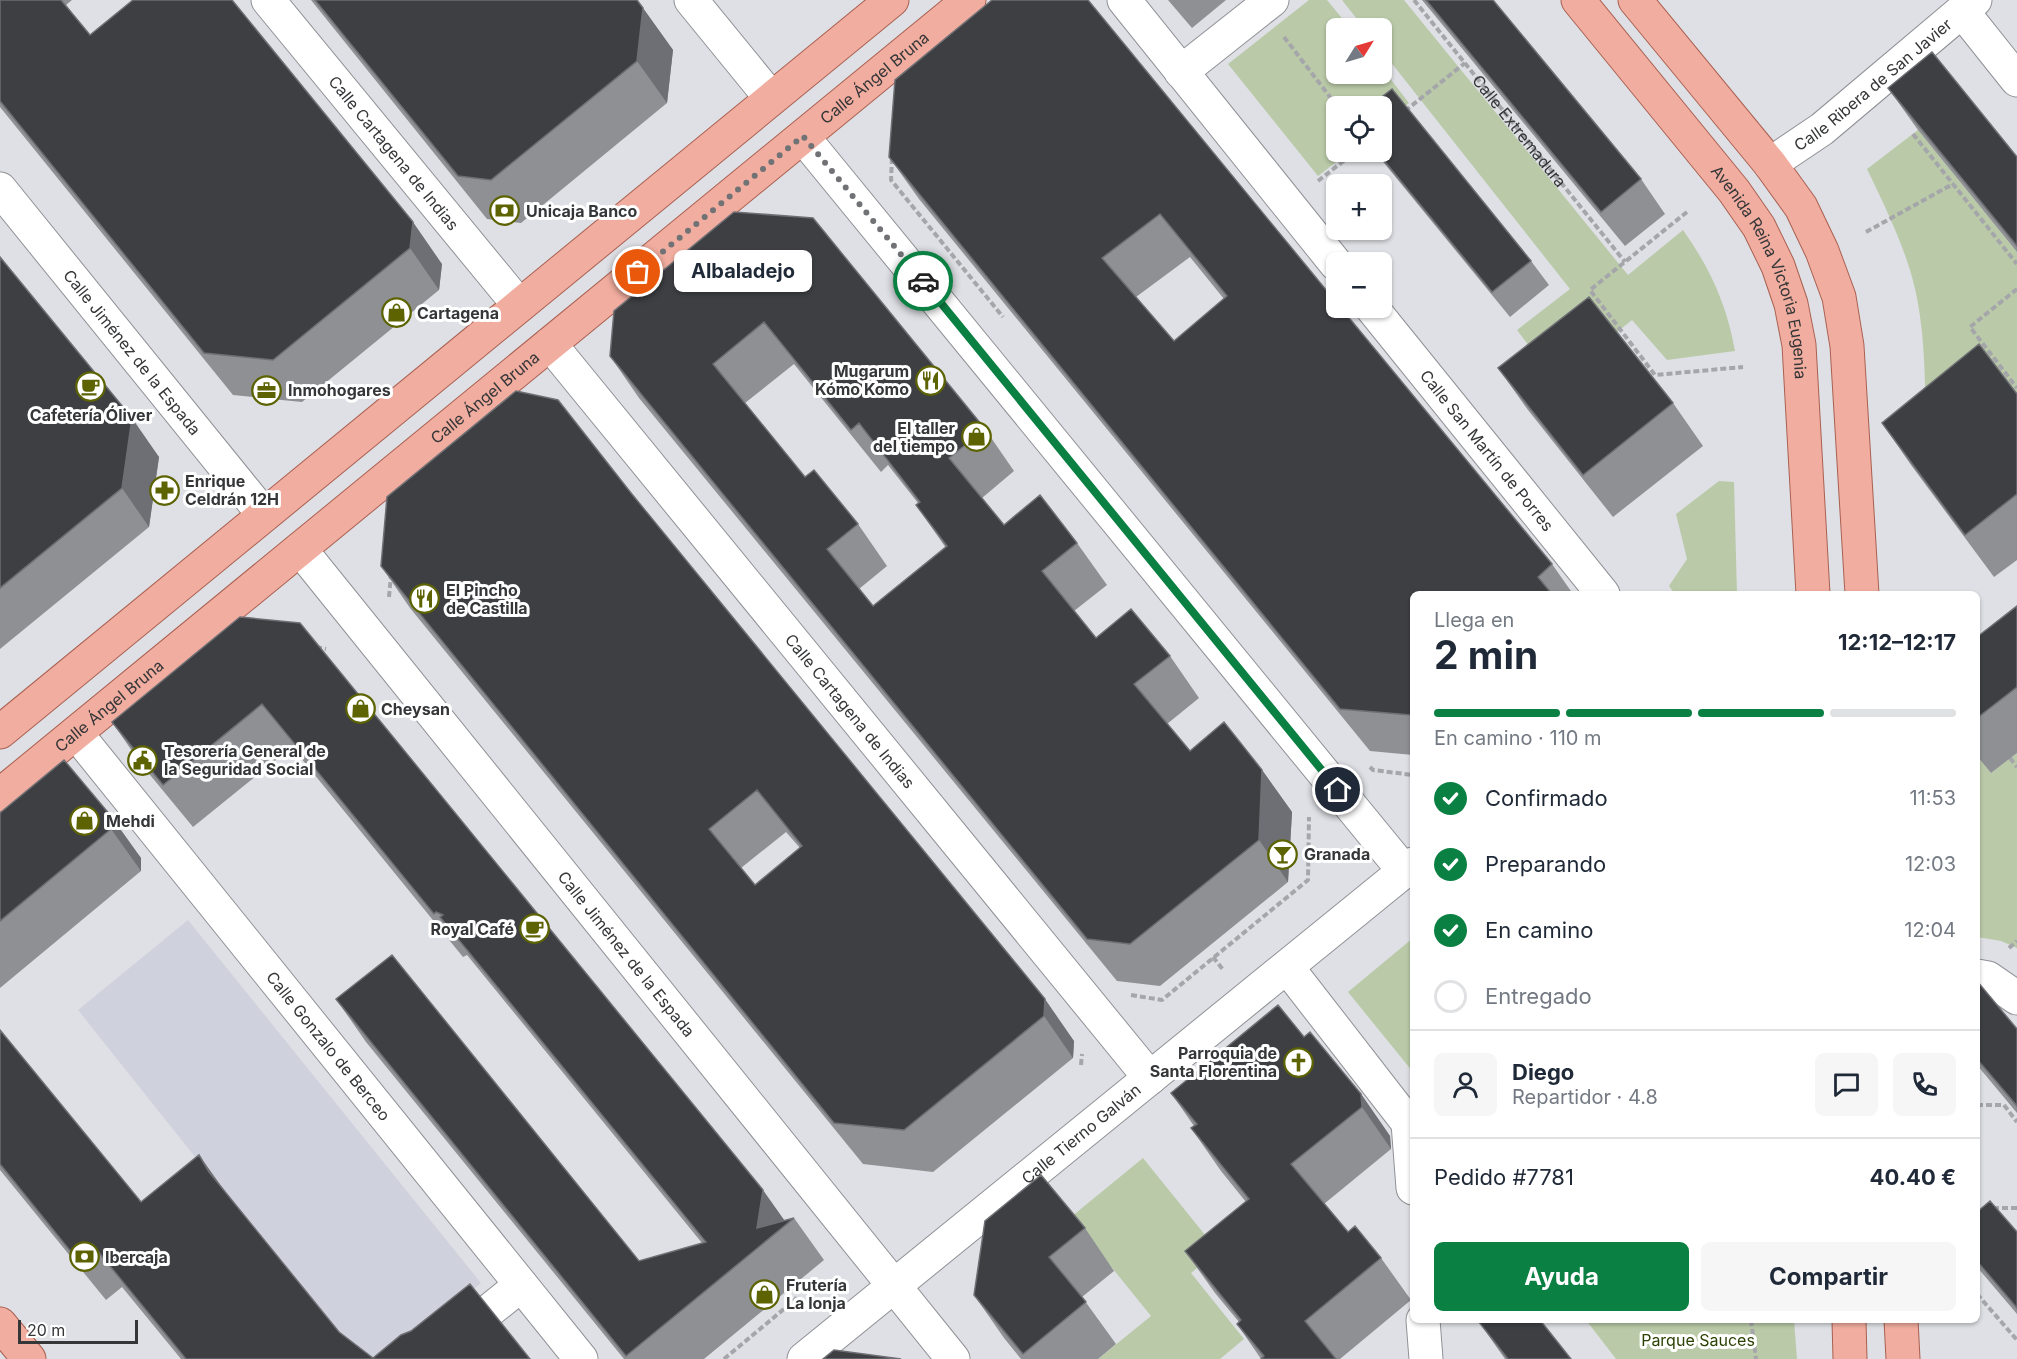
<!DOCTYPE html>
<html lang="es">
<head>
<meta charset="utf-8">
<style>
	body { margin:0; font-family:Inter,sans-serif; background:#f6f6f7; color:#1f2937; height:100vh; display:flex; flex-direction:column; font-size:22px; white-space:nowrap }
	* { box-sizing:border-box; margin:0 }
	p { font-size:20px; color:#747a83 }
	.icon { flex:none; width:33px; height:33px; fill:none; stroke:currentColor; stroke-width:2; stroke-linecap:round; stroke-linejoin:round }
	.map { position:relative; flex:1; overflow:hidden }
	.panel { position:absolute; left:1410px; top:591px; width:570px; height:732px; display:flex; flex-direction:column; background:#fff; border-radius:9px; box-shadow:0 2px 4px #0004 }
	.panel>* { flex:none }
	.needle { width:39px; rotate:53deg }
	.tools { position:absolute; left:1326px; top:18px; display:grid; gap:12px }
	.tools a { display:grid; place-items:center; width:66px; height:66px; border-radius:9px; background:#fff; box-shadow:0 2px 4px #0004; font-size:30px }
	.scale { position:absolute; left:18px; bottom:15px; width:120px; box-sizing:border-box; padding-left:6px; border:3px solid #353638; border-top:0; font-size:16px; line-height:21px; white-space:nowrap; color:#353638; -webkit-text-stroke:4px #fff; paint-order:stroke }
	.pin { position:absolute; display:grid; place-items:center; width:51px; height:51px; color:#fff; margin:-26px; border:3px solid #fff; border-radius:50%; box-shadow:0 2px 6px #0007 }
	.courier { position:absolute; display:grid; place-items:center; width:60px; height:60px; margin:-30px; border:4px solid #0b8043; border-radius:50%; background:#fff; color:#222; box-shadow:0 2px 8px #0007 }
	.bubble { position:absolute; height:42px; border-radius:9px; background:#fff; box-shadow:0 2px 4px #0004; font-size:20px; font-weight:700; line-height:42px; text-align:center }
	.overview em { font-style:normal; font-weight:700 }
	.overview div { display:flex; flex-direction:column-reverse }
	.overview { display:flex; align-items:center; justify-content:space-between; height:102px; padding:0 24px }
	h1 { font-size:39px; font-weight:700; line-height:45px }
	.bar { display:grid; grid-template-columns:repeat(4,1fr); gap:9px 6px; align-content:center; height:72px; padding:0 24px }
	.bar i { height:8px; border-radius:4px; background:#e0e1e3 }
	.bar .selected { background:#0b8043 }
	.bar p { grid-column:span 4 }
	.line { display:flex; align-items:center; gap:15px; padding:0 24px; border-top:2px solid #e0e1e3 }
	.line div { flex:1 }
	.round { display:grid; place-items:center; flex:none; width:63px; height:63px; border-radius:9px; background:#f6f6f7 }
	ol { padding:0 24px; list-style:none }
	li { display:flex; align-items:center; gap:18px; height:66px }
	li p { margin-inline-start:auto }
	li .icon { padding:6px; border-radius:50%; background:#0b8043; color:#fff; stroke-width:4 }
	li:last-child { color:#747a83 }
	li i { width:33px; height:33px; border:3px solid #e0e1e3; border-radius:50% }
	.action { display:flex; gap:12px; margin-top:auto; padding:12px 24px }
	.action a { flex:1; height:69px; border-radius:9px; background:#0b8043; color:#fff; font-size:24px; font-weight:700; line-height:69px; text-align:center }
	.action a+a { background:#f6f6f7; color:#1f2937 }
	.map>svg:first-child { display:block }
	.built { fill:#cfd2dd }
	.green { fill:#bacaa8 }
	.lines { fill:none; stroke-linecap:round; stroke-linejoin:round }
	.minor-casing { stroke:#909196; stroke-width:35 }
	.major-casing { stroke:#a96051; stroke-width:35 }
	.path { stroke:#a5a6aa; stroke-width:4; stroke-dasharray:6 3; stroke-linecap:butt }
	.minor { stroke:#fff; stroke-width:33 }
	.major { stroke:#f1ad9f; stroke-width:33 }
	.wall { fill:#8e9094; fill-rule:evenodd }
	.shaded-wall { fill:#6e6f74 }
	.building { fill:#3e3f43; stroke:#6e6f74; stroke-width:1.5; fill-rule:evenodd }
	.done { stroke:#707275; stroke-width:6; stroke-dasharray:0 10.8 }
	.route { stroke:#0b8043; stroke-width:8 }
	.labels { text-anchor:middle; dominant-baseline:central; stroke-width:6; stroke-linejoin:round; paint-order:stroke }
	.street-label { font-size:16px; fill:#353638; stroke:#fff }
	.poi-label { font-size:16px; font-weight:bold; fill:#353638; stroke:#fff; text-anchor:start }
	.park-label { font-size:16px; fill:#2c4204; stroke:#fff }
</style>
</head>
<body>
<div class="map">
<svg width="2017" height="1359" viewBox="0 0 2017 1359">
	<rect width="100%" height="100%" fill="#dee0e5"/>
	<path class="built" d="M188,920L481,1283L388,1359H356L78,1010Z"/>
	<path class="green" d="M1309,0H1327L1350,28H1336V74H1382V68L1409,103L1382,125V106H1336V152H1349L1318,176L1228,64Z
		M1342,0H1404L1628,275L1683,230C1710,268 1727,305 1735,351L1667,360L1632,320L1556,382L1517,330L1570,289L1382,51V28H1364Z
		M1918,130L2017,252V398L1927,453C1924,394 1928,328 1910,270C1899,235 1883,202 1867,169Z
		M1719,481L1734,482L1737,594H1675L1669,586L1687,559L1676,514Z
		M2017,753V948L2001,941L1977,937V756L1991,773Z
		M1413,938V1072L1348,992Z
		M1143,1158L1218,1251L1191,1273L1244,1339L1220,1359H1098L1151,1316L1071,1217Z
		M1586,1320H1794L1797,1359H1616Z"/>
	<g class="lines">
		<defs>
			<g id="minor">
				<path id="s2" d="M268,0L518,304"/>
				<path d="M691,0L771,98"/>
				<path d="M1124,0L1336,264"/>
				<path d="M1962,11L2017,80"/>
				<path d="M1181,72L1272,0"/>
				<path d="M803,137L1404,871"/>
				<path id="s3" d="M1770,164L1822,129L1975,0"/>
				<path id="s4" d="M0,189L264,515"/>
				<path id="s5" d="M1372,308L1603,594"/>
				<path id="s6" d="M550,344L1150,1078"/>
				<path id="s7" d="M300,549L953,1359"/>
				<path id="s8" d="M76,733L581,1359"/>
				<path d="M1287,967L1408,1123L1413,1188"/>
				<path d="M1977,976L1988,978L2017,998"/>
				<path d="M1423,1320L1426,1359"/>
				<path d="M429,1359L521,1285"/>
				<path id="s9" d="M804,1359L1413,864"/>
			</g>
			<g id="major">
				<path id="s10" d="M1578,0L1734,191L1759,227L1778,266L1791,304L1799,345L1813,594"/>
				<path d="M1635,0L1770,164L1801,207L1822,251L1839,297L1847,346L1862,594"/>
				<path d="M0,732L892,0"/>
				<path id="s11" d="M0,795L969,0"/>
				<path d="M1849,1320L1850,1359"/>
				<path d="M1901,1320L1903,1359"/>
				<path d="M0,1324L29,1359"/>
			</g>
		</defs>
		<use href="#minor" class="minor-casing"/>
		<use href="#major" class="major-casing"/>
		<g class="path">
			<path id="s1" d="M1414,0L1625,262"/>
			<path d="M1284,37L1337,106"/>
			<path d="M1405,111L1465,63"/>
			<path d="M1913,134L2017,264"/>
			<path d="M892,158L891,180L1003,317"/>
			<path d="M1318,181L1355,152"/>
			<path d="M1687,212L1590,290L1655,375L1743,367"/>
			<path d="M1866,232L1953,184"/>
			<path d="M2017,289L1970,327L2017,388"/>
			<path d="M389,597L391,575"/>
			<path d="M316,647L326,649"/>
			<path d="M2010,758L2017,767"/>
			<path d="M1370,767L1373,770L1413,775"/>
			<path d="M2009,948L2017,941"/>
			<path d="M1213,957L1224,971"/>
			<path d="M1131,995L1162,1000L1308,880L1309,817"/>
			<path d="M1081,1065L1082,1054"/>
			<path d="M1977,1105H2004L2017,1122"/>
			<path d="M1993,1208H2017"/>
			<path d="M1977,1294L2017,1340"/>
			<path d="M1676,1320H1717"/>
			<path d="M1751,1320L1756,1359"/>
			<path d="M724,1359L796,1299L799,1278"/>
		</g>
		<use href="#minor" class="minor"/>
		<use href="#major" class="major"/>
	</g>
	<path class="wall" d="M0,0H72L66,5L90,35L442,264L439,290L302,402L233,395L0,107Z
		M311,0H637L673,50L667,103L521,223L487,219Z
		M992,0L1552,564L1573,594H1413V755L1370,751L919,199L889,157ZM1190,257L1224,299L1174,341L1136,297Z
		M1168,0H1226L1192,28Z
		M1422,0H1493L1641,179L1665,214L1625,246Z
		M1888,88L2017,157V252L1918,130Z
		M1375,152H1382L1531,261L1549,285L1510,317Z
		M734,212L985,429L1014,471L982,498L1004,525L1077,543L1107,585L1074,611L1096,638L1170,656L1199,698L1167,724L1190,751L1262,770L1292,812L1288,882L1160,986L1117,981L639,398L610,356ZM794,364L881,472L888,465L918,503L916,505L946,548L873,606L859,589L887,566L858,524L805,477L745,403Z
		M0,257L159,457L149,527L0,649Z
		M1498,368L1673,403L1703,446L1613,517L1528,410Z
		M2017,394V560L1994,577L1911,465L1882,423Z
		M631,493L1074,1041L1073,1058L933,1172L863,1164L410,608L381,566ZM786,832L800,848L755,885L741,868Z
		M2017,606V753L1991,773L1977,756V637Z
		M240,617L784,1221L794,1218L824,1260L704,1359H624L366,1042L336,999L639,1261L702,1243L467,955L463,957L292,747L193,827L141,764L112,722Z
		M64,760L141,858V871L0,988V813Z
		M1977,981L2017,1029V1113L1977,1065Z
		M0,1030L141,1202L199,1155L221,1187L339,1332L373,1358L530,1359H181L122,1287L106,1300L0,1170Z
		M1304,1037L1361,1094L1390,1136L1391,1149L1324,1204L1348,1232L1381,1258L1411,1300L1340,1359H1261L1237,1324L1239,1322L1215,1293L1185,1251L1246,1202L1221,1171L1191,1128L1194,1126L1171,1093Z
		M1977,1212L2017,1232V1314L1977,1267Z
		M1085,1228L1114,1271L1082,1297L1116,1344L1098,1359H1021L1004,1338L974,1295Z
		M1479,1322L1571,1359H1505Z"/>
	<path class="shaded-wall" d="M643,8L673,50L667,103L637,61Z
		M413,222L442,264L439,290L410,248Z
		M132,418L159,457L149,527L122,488Z
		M1262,770L1292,812L1288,882L1259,840Z
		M111,816L141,858V871L111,829Z
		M1045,999L1074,1041L1073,1058L1044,1016Z
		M1361,1094L1390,1136L1391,1149L1362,1107Z
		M199,1155L229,1197L209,1172Z
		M763,1190L787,1224L757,1228Z"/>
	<path class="building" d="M0,0H61L90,35L133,0H232L413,222L410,248L273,360L204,353L0,101Z
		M315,0H637L643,8L637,61L491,180L458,176Z
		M992,0H1088L1336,302V308H1341L1552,564L1538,577L1552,594H1413V714L1411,715L1340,709L889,157L895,80ZM1160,214L1227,296L1174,341L1102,258Z
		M1426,0H1493L1641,179L1601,212Z
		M1932,52L2017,157V246L1888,88Z
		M1392,89L1531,261L1492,292L1377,152H1382V106H1370Z
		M734,212L813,218L985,429L949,458L1004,525L1040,495L1077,543L1042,571L1096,638L1131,609L1170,656L1134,684L1190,751L1224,722L1262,770L1259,840L1130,944L1087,939L610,356L614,311ZM764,322L851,430L859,423L920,502L916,505L947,546L873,606L827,549L858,524L814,470L805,477L713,364Z
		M0,257L132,418L122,488L0,588Z
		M1589,297L1673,403L1583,475L1498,368Z
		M1979,344L2017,394V494L1965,535L1882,423Z
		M516,391L558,400L631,493L1045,999L1044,1016L904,1130L834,1123L381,566L387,497ZM757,790L802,846L755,885L709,829Z
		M2017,606V687L1977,718V637Z
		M240,617L300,623L763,1190L757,1228L794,1218L626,1356L336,999L392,955L639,1261L706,1242L440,917L443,915L436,912L434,914L262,704L163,785L112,722Z
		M64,760L111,816V829L0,921V813Z
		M1977,981L2017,1029V1106L1977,1059Z
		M1278,1005L1304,1037L1310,1032L1361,1094L1362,1107L1291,1164L1348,1232L1355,1226L1381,1258L1305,1321L1336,1359H1261L1264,1356L1237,1324L1241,1320L1185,1251L1249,1199L1191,1128L1197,1124L1171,1093Z
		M0,1030L141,1202L199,1155L209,1172L339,1332L373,1358L401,1335L411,1331L470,1284L530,1359H186L92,1244L76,1258L0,1164Z
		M1041,1175L1085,1228L1049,1257L1086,1302L1023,1354L974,1295L985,1221Z
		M1990,1201L2017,1232V1308L1977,1261V1212Z
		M1481,1320H1540L1571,1359H1508L1479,1322Z
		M834,1350L901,1359H823Z"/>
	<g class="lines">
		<path class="done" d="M638,272L803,136L923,281"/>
		<path class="route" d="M923,281L1338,790"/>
	</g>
	<defs>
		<symbol id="bank-ring" viewBox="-11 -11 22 22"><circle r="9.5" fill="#fff" stroke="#5c6300" stroke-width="1.5"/><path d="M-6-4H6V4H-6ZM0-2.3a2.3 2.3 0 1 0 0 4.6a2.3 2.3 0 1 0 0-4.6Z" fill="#5c6300"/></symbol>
		<symbol id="shop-ring" viewBox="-11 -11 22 22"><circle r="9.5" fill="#fff" stroke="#5c6300" stroke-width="1.5"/><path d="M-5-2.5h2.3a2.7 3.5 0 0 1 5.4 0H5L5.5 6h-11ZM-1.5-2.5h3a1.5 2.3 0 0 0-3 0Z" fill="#5c6300"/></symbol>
		<symbol id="restaurant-ring" viewBox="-11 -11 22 22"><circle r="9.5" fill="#fff" stroke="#5c6300" stroke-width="1.5"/><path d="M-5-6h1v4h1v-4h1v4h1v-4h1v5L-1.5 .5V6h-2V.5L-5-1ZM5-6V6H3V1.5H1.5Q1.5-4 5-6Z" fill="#5c6300"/></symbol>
		<symbol id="cafe-ring" viewBox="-11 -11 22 22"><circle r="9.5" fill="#fff" stroke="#5c6300" stroke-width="1.5"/><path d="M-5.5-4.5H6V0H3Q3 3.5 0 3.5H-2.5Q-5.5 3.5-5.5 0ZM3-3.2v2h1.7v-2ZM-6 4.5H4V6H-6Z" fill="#5c6300"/></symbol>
		<symbol id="office-ring" viewBox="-11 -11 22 22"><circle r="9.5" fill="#fff" stroke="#5c6300" stroke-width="1.5"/><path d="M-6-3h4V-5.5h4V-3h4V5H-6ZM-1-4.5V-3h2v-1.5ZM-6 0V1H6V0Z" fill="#5c6300"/></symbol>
		<symbol id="pharmacy-ring" viewBox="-11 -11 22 22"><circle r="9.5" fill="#fff" stroke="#5c6300" stroke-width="1.5"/><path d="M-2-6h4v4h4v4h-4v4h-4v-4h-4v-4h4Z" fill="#5c6300"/></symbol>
		<symbol id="civic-ring" viewBox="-11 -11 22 22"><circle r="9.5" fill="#fff" stroke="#5c6300" stroke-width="1.5"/><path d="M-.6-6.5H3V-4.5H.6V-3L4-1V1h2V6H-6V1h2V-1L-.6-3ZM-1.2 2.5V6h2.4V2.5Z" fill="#5c6300"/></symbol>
		<symbol id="bar-ring" viewBox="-11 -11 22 22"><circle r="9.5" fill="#fff" stroke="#5c6300" stroke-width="1.5"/><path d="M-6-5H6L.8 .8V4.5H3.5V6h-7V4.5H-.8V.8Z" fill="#5c6300"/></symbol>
		<symbol id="church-ring" viewBox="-11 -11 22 22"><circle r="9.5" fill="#fff" stroke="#5c6300" stroke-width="1.5"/><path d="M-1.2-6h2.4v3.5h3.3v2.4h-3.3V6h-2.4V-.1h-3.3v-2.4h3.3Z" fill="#5c6300"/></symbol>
	</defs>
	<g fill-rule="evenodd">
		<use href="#bank-ring" x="488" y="194" width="33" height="33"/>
		<use href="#shop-ring" x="380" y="296" width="33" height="33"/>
		<use href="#restaurant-ring" x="914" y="364" width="33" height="33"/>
		<use href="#cafe-ring" x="74" y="370" width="33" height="33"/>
		<use href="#office-ring" x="250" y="374" width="33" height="33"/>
		<use href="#shop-ring" x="960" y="420" width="33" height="33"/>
		<use href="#pharmacy-ring" x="148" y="474" width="33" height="33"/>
		<use href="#restaurant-ring" x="408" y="582" width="33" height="33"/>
		<use href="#shop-ring" x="344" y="692" width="33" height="33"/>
		<use href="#civic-ring" x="126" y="744" width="33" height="33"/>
		<use href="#shop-ring" x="68" y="804" width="33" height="33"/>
		<use href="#bar-ring" x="1266" y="838" width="33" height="33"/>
		<use href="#cafe-ring" x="518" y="912" width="33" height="33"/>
		<use href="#church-ring" x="1282" y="1046" width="33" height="33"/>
		<use href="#bank-ring" x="68" y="1240" width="33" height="33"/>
		<use href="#shop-ring" x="748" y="1278" width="33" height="33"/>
	</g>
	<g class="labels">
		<g class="street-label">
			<text stroke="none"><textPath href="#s11" startOffset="1131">Calle Ángel Bruna</textPath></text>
			<text stroke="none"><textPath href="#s3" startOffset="130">Calle Ribera de San Javier</textPath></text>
			<text stroke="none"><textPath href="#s1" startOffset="168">Calle Extremadura</textPath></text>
			<text stroke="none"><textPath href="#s2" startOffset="198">Calle Cartagena de Indias</textPath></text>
			<text stroke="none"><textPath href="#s10" startOffset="333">Avenida Reina Victoria Eugenia</textPath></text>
			<text stroke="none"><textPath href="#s4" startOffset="210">Calle Jiménez de la Espada</textPath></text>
			<text stroke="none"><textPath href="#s11" startOffset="627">Calle Ángel Bruna</textPath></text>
			<text stroke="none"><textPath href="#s5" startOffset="183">Calle San Martín de Porres</textPath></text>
			<text stroke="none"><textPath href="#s11" startOffset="141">Calle Ángel Bruna</textPath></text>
			<text stroke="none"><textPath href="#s6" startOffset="474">Calle Cartagena de Indias</textPath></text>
			<text stroke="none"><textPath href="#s7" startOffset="520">Calle Jiménez de la Espada</textPath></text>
			<text stroke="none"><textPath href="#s8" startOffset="402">Calle Gonzalo de Berceo</textPath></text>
			<text stroke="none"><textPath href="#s9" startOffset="357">Calle Tierno Galván</textPath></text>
		</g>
		<g class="poi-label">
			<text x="526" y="211">Unicaja Banco</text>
			<text x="417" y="313">Cartagena</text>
			<text x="909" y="371" text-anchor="end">Mugarum<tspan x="909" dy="18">Kómo Komo</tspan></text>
			<text x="288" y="390">Inmohogares</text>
			<text x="91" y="415" text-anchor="middle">Cafetería Óliver</text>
			<text x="955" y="428" text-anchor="end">El taller<tspan x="955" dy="18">del tiempo</tspan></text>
			<text x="185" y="481">Enrique<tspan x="185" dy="18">Celdrán 12H</tspan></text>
			<text x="446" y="590">El Pincho<tspan x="446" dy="18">de Castilla</tspan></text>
			<text x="381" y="709">Cheysan</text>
			<text x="164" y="751">Tesorería General de<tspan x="164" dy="18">la Seguridad Social</tspan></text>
			<text x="106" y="821">Mehdi</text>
			<text x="1304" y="854">Granada</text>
			<text x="514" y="929" text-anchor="end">Royal Café</text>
			<text x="1277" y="1053" text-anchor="end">Parroquia de<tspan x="1277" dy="18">Santa Florentina</tspan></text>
			<text x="105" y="1257">Ibercaja</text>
			<text x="786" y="1285">Frutería<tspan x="786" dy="18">La lonja</tspan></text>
		</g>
		<g class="park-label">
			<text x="1698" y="1340">Parque Sauces</text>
		</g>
	</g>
</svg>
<div class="tools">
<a><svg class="needle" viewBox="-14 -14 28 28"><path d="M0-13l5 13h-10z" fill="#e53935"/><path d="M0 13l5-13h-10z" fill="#747a83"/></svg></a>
<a><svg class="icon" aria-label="locate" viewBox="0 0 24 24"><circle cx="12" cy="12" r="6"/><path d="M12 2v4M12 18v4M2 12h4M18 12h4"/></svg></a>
<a>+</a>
<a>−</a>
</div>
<div class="scale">20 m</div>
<div class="pin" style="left:638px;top:272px;background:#ea580c"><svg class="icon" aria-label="bag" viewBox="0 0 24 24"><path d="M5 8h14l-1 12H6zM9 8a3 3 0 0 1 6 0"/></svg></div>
<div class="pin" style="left:1338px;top:790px;background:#1f2937"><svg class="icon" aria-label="home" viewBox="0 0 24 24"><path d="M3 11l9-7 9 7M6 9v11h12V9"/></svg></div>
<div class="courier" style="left:923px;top:281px"><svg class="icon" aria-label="car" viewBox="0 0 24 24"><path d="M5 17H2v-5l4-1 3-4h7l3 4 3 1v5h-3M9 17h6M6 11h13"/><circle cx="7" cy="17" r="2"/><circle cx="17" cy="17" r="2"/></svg></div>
<div class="bubble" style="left:674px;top:250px;width:138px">Albaladejo</div>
<section class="panel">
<div class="overview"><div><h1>2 min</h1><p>Llega en</p></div><em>12:12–12:17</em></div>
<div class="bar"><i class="selected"></i><i class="selected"></i><i class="selected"></i><i></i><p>En camino · 110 m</p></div>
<ol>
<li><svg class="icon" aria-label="check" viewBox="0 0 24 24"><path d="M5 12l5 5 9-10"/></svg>Confirmado<p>11:53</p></li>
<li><svg class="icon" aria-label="check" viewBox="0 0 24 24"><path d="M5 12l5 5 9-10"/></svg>Preparando<p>12:03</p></li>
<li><svg class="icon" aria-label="check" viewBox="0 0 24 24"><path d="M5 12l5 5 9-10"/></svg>En camino<p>12:04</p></li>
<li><i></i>Entregado</li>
</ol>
<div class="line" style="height:108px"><a class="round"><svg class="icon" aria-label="person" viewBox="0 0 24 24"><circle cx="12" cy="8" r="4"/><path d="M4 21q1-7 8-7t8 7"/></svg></a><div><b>Diego</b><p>Repartidor · 4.8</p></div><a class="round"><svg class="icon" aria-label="chat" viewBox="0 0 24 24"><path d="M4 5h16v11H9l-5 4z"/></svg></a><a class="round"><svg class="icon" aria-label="phone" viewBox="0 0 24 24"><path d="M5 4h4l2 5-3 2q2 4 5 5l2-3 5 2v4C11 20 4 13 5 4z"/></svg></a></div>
<div class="line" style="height:78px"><div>Pedido #7781</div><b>40.40 €</b></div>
<div class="action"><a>Ayuda</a><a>Compartir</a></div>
</section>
</div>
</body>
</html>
